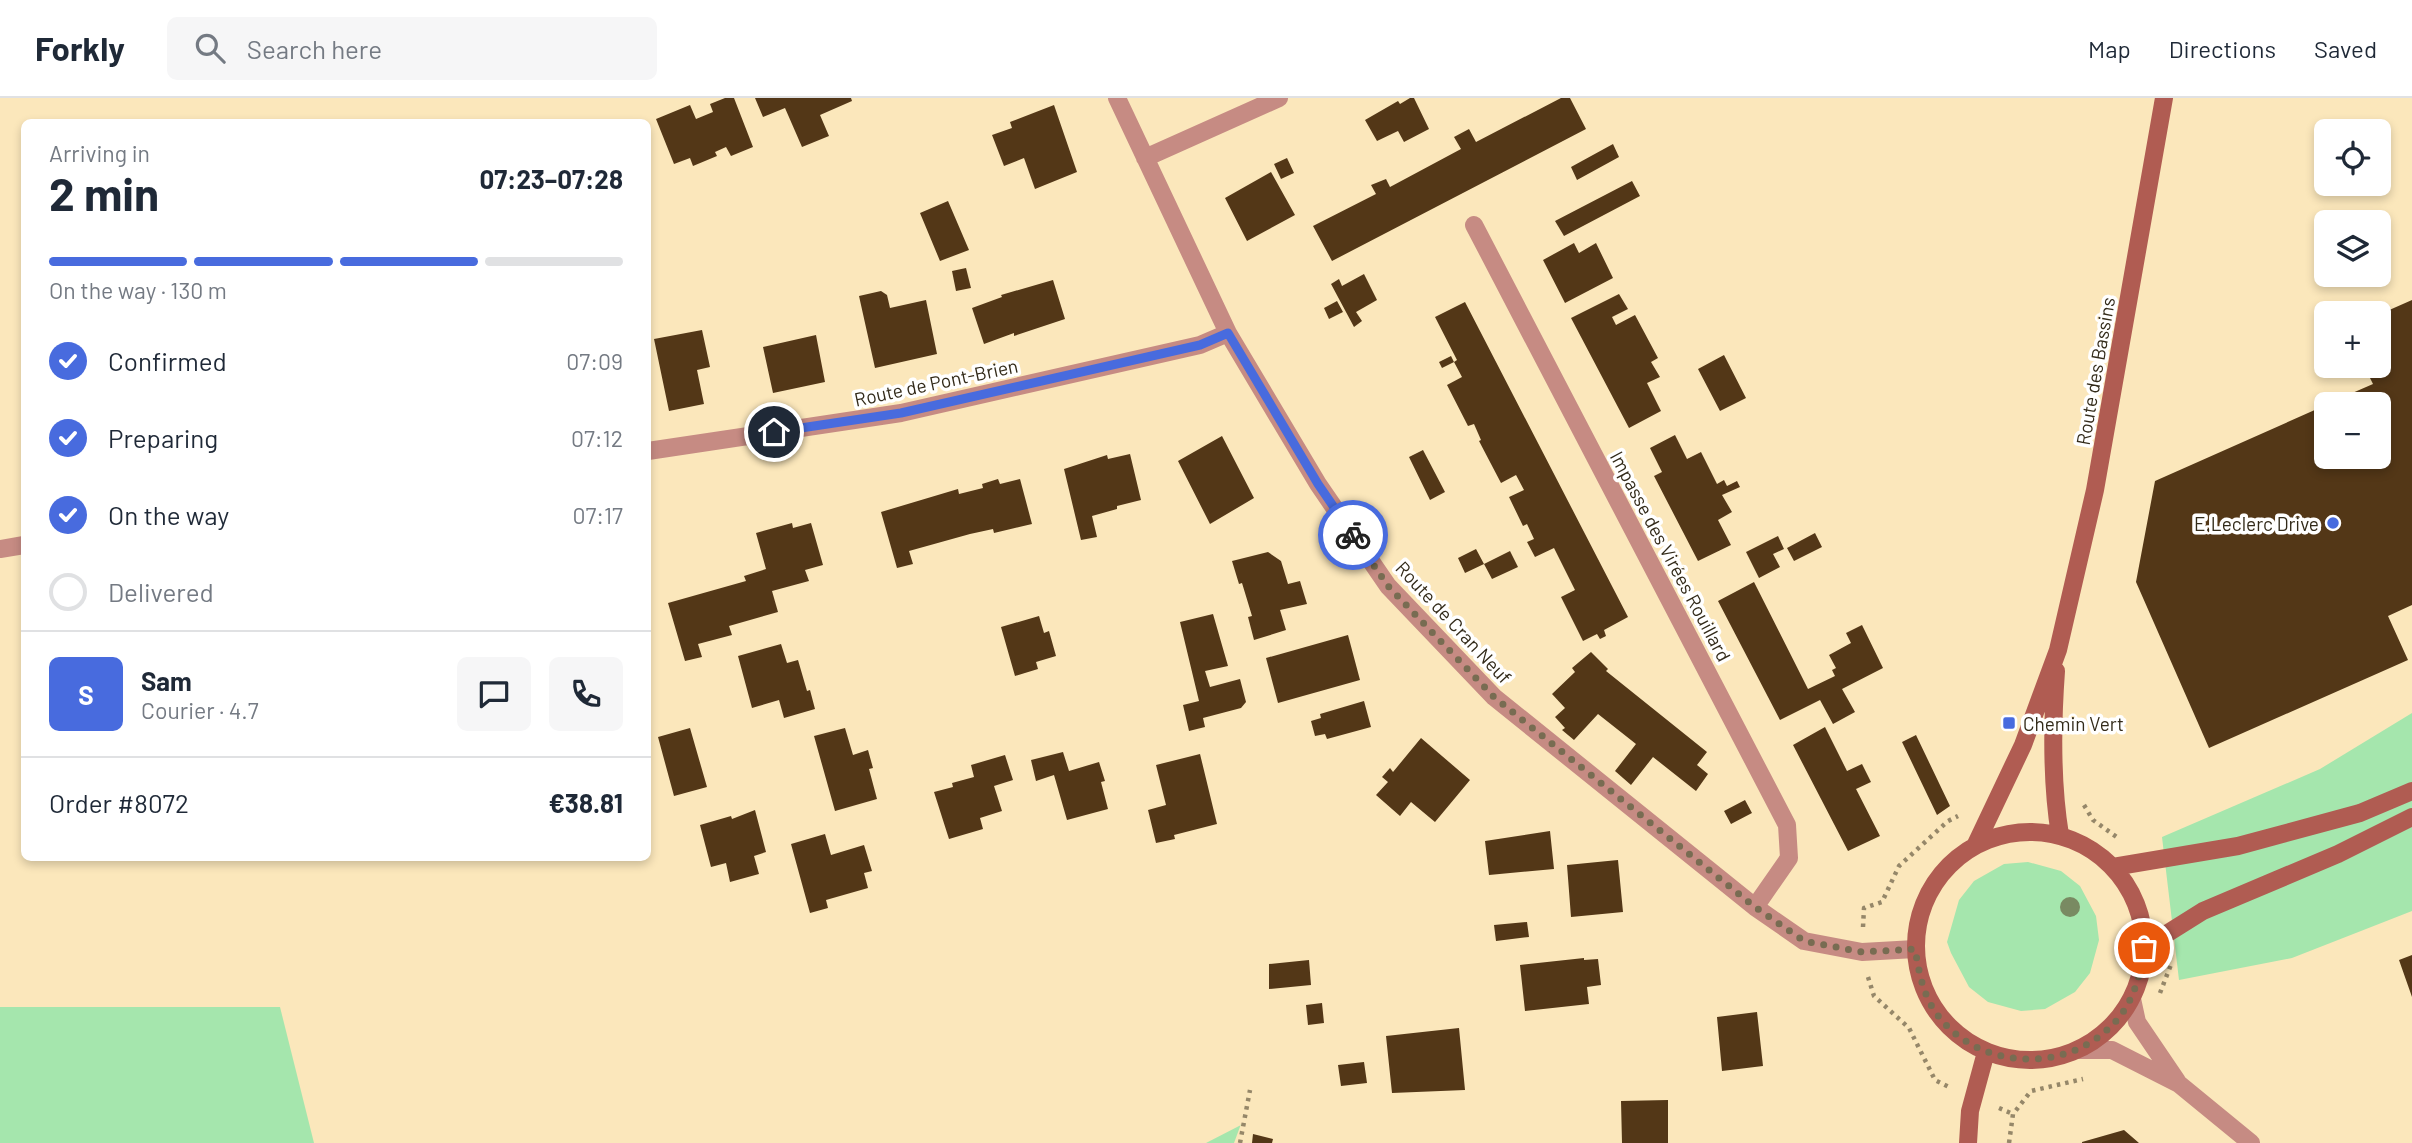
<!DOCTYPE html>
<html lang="en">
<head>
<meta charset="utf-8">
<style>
	body { margin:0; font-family:Barlow,sans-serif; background:#f6f6f7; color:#1f2937; height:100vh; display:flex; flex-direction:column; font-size:26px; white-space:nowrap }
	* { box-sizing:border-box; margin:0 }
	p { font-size:23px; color:#747a83 }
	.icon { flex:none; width:38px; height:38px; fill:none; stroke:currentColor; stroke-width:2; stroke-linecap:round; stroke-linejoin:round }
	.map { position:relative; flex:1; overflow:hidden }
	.side { position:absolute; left:21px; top:21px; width:630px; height:742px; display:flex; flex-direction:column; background:#fff; border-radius:10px; box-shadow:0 4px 10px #0003 }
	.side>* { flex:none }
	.tools { position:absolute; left:2314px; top:21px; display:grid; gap:14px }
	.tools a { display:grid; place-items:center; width:77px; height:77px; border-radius:10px; background:#fff; box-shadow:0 4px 10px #0003; font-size:35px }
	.pin { position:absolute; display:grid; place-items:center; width:60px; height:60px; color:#fff; margin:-30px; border:4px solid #fff; border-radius:50%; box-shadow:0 2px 7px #0007 }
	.courier { position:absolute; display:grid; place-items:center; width:70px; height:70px; margin:-35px; border:5px solid #486bde; border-radius:50%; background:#fff; color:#222; box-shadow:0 2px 9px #0007 }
	.headline em { font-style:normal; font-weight:700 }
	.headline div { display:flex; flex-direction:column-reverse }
	.headline { display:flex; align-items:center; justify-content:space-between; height:119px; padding:0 28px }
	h1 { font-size:46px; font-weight:700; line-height:52px }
	.bar { display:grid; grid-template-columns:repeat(4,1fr); gap:10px 7px; align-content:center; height:84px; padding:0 28px }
	.bar i { height:9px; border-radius:5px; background:#e0e1e3 }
	.bar .on { background:#486bde }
	.bar p { grid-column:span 4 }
	.line { display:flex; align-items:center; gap:18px; padding:0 28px; border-top:2px solid #e0e1e3 }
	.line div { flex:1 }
	.round { display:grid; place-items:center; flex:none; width:74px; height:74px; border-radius:10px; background:#f6f6f7 }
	ol { padding:0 28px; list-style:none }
	li { display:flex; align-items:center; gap:21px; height:77px }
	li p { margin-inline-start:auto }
	li .icon { padding:7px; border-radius:50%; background:#486bde; color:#fff; stroke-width:4 }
	li:last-child { color:#747a83 }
	li i { width:38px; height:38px; border:4px solid #e0e1e3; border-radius:50% }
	header { display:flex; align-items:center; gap:42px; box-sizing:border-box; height:98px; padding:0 35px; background:#fff; border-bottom:2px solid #e0e1e3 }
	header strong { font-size:33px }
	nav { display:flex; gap:38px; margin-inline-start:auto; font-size:24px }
	.search { width:490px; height:63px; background:#f6f6f7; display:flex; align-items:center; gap:18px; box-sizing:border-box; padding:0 24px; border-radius:10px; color:#747a83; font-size:26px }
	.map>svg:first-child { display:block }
	.green { fill:#a5e6ad }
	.building { fill:#533717 }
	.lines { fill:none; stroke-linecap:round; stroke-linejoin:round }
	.path { stroke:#958769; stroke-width:4.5; stroke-dasharray:3.5 5; stroke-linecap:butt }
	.minor { stroke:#c68b83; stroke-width:18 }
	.secondary { stroke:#b05c52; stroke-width:18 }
	.tree { fill:#798a62 }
	.done { stroke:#786c52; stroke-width:7; stroke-dasharray:0 12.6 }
	.route { stroke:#486bde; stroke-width:9 }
	.poi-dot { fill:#486bde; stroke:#fff; stroke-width:2.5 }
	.labels { text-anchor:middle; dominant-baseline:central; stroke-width:7; stroke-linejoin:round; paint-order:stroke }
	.street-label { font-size:19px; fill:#322a19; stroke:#fff }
	.poi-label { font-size:19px; fill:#322a19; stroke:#fff; text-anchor:end }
</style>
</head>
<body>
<header>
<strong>Forkly</strong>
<div class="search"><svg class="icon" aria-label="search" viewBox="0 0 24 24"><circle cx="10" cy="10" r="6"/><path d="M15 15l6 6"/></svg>Search here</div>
<nav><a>Map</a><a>Directions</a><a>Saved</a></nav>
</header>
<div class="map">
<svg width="2412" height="1045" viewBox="0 0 2412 1045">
	<rect width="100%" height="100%" fill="#fbe7bb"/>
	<path class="green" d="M2412,615V813L2292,860L2179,882L2162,739L2320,671Z
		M2028,764L2061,773L2080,788L2096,818L2099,842L2090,875L2075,894L2045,911L2021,913L1988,904L1969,889L1951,855L1947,844L1959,802L1974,783L2004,766Z
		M280,909L314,1045H0V909Z
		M1241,1026L1234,1045H1206L1241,1027Z"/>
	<path class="building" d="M725,0H734L753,49L731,58L726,49L715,54L717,58L693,68L690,60L674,66L656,21L690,7L696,21L713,14L710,6Z
		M755,0H851L852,3L820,17L829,38L802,49L785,10L763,19Z
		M1410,0H1414L1429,31L1404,44L1398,33L1377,43L1365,22L1398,3L1400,6Z
		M1561,0H1570L1586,31L1332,163L1313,128L1376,96L1371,87L1386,81L1390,89L1461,51L1454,39L1469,31L1476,44Z
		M1054,7L1077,74L1035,91L1024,60L1004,68L992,37L1012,30L1010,24Z
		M1613,46L1619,59L1577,82L1571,69Z
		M1287,60L1294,75L1281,81L1274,66Z
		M1271,74L1295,117L1247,143L1225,100Z
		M1632,83L1640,98L1564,138L1555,123Z
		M948,103L969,152L940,163L920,115Z
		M1574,145L1579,155L1596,145L1613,180L1565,205L1543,162Z
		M966,170L971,190L956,193L952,173Z
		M1364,176L1377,202L1356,214L1362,223L1354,229L1331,186L1339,181L1342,188Z
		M1053,182L1065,221L1014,238V235L984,246L972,210L1002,199L1001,197Z
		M881,193L887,197L890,210L926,202L937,256L875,270L859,198Z
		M1619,196L1628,211L1612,219L1616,227L1635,217L1658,260L1651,264L1660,279L1647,285L1661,313L1629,330L1571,220Z
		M2412,202V507L2388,518L2408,562L2209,650L2136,484L2155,383L2326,307V359H2378V306H2327L2373,286L2364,268H2378V217Z
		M1337,203L1343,214L1329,221L1324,210Z
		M1465,204L1628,519L1604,532L1606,538L1600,541L1597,536L1583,543L1561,499L1575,492L1554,450L1535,459L1527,444L1534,441L1527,426L1523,428L1509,399L1524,392L1516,377L1501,385L1479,343L1481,342L1474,326L1468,328L1447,287L1462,279L1454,264L1457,262L1435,219Z
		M702,232L710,269L697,272L704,306L669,313L654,241Z
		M816,237L825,284L773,295L763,249Z
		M1724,257L1746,300L1720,313L1698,271Z
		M1451,258L1454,264L1442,270L1439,264Z
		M1675,337L1687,361L1701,354L1717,386L1724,382L1727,388L1737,383L1740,389L1722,397L1732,414L1718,422L1731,447L1698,463L1654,378L1662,374L1650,350Z
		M1222,338L1254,400L1210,426L1178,363Z
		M1423,352L1445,394L1430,402L1409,359Z
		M1130,356L1141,402L1117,408V411L1092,418L1097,439L1081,442L1064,371L1107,357L1108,361Z
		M998,381L1000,386L1020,381L1032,426L994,435L993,431L970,436L909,453L913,466L897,470L881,414L958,391L959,396L983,390L982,386Z
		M792,425L793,430L811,425L823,467L805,472L809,483L772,493L778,514L729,528L732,537L698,546L702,559L685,563L668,505L746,483L744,478L766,471L756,435Z
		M1815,435L1822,449L1794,463L1787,450Z
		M1778,438L1784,451L1773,456L1780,469L1759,480L1746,454Z
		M1476,451L1484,466L1465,475L1458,460Z
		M1510,453L1518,469L1492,481L1484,466Z
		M1268,454L1281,463L1288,486L1300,483L1307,506L1280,512L1286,532L1254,542L1248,519L1252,518L1242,485L1239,486L1232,463Z
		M1754,484L1808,591L1835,578L1832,572L1836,570L1829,557L1851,545L1846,535L1862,527L1883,570L1842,591L1855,614L1833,626L1820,602L1780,622L1718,503Z
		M1213,516L1228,568L1205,573L1210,589L1240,581L1246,604L1241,610L1203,620L1205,629L1189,633L1183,607L1199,603L1180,524Z
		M1039,518L1044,535L1049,533L1056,558L1036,564L1038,571L1015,578L1001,529Z
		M1348,537L1360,582L1278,605L1266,560Z
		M781,546L787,565L798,562L807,593L810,592L815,611L784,620L779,602L752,610L738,558Z
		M1591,554L1608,571L1606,573L1707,654L1697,667L1708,676L1696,693L1653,659L1631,687L1615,673L1636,646L1598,616L1574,642L1562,632L1565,630L1555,619L1565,610L1552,596L1575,574L1572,570Z
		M1364,603L1371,629L1327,641L1325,636L1315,638L1311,623L1321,620L1320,616Z
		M1825,629L1847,673L1862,666L1871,684L1856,691L1880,738L1848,753L1793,647Z
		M690,630L707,689L674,698L658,639Z
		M845,630L853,657L868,652L873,670L869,671L877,701L835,713L814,638Z
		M1916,637L1950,708L1937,717L1902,644Z
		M1421,640L1470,682L1435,724L1411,704L1400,718L1376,697L1388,684L1382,679L1390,670L1393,674Z
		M1063,654L1069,673L1099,664L1105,683L1101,684L1108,711L1067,722L1054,677L1036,683L1031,662Z
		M1200,656L1217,726L1174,737L1175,741L1156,745L1148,712L1166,707L1156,667Z
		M1005,657L1013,682L994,688L1002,713L980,720L983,731L949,741L934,694L953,689L952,685L974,679L971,667Z
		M1745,702L1752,715L1731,726L1724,713Z
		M755,712L766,754L754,758L759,776L730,784L726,765L711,769L700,727L731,718L732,721Z
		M1550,733L1554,771L1489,777L1485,743Z
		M825,736L831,757L864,747L872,773L864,775L868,790L826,802L828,810L810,815L791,746Z
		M1618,762L1623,814L1571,819L1567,767Z
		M1527,824L1529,839L1496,843L1494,827Z
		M2412,857V899L2399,862Z
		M1584,860V862L1598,861L1601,887L1587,889L1589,906L1525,913L1520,867Z
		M1309,862L1311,887L1269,891V866Z
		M1322,905L1324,925L1308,927L1306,907Z
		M1757,914L1763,968L1722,973L1717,919Z
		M1459,930L1465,992L1392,995L1386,938Z
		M1364,964L1367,985L1341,988L1338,967Z
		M1668,1002V1045H1622L1621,1003Z
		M2124,1032L2139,1045H2082V1044Z
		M1253,1036L1273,1041L1272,1045H1252Z"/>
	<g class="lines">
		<path class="path" d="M2084,707L2093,722L2118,740
			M1863,829L1864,810L1882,804L1899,768L1948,723L1958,718
			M1868,879L1874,898L1909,930L1935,982L1949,989
			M2160,895L2172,864
			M1999,1010L2013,1016
			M1240,1045L1250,992
			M2009,1045L2013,1016L2031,993L2083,981"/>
		<path class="minor" d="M1117,0L1228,235L1318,386L1388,488L1494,599L1755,809L1804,843L1862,854L1915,851
			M1145,60L1279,0
			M1474,127L1787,727L1789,760L1755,809
			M648,353L901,315L1200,247L1228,235
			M0,451L24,447
			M2132,901L2137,924L2177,983
			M2078,952H2112L2179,986L2251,1045"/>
		<path class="secondary" d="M2056,573C2052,628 2051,682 2060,737
			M1916 848a114 114 0 1 1 228 0a114 114 0 1 1-228 0Z
			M1976,746L2023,647L2058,552L2095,392L2164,0
			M2113,769L2238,748L2360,715L2412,693
			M2144,850L2203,813L2338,756L2412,719
			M1968,1045L1970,1013L1986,954"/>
	</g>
	<circle class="tree" cx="2070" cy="809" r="10"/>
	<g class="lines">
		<path class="done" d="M1353,437L1388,488L1494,599L1755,809L1804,843L1862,854L1915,851C1919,873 1922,893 1934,912C1972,970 2059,977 2108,931C2132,910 2140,880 2144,850"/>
		<path class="route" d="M774,334L901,315L1200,247L1228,235L1318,386L1353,437"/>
	</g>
	<g class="poi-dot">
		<circle cx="2333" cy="425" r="7"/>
		<rect x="2002" y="618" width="14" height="14" rx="3.5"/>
	</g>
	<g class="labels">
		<g class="street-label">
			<text transform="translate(2095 273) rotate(-80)">Route des Bassins</text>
			<text transform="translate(936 284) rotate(-12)">Route de Pont-Brien</text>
			<text transform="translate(1671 458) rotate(62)">Impasse des Virées Rouillard</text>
			<text transform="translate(1454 524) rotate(47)">Route de Cran Neuf</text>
		</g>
		<g class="poi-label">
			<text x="2319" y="425">E.Leclerc Drive</text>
			<text x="2023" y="625" text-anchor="start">Chemin Vert</text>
		</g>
	</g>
</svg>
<div class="tools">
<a><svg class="icon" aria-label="locate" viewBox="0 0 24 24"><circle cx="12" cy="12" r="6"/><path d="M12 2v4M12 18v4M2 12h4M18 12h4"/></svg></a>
<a><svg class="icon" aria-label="layers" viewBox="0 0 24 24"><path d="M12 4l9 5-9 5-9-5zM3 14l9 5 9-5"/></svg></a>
<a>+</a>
<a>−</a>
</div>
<div class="pin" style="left:2144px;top:850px;background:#ea580c"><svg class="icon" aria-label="bag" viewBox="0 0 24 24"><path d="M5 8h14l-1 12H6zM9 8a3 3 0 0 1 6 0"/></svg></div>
<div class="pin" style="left:774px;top:334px;background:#1f2937"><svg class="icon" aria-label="home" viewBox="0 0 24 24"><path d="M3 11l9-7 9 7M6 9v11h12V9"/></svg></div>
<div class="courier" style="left:1353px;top:437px"><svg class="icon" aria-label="bike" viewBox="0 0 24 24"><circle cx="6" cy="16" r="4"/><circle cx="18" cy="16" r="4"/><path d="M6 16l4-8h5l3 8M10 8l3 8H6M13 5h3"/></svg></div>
<section class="side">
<div class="headline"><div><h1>2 min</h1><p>Arriving in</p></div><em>07:23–07:28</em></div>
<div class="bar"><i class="on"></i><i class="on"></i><i class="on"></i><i></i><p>On the way · 130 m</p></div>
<ol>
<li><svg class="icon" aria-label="check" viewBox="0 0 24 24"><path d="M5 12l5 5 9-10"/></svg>Confirmed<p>07:09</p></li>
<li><svg class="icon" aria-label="check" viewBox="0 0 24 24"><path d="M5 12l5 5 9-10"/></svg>Preparing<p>07:12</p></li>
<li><svg class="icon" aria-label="check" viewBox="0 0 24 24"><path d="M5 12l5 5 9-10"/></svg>On the way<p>07:17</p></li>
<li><i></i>Delivered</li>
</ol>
<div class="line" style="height:126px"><b class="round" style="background:#486bde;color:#fff">S</b><div><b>Sam</b><p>Courier · 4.7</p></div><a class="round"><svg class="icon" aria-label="chat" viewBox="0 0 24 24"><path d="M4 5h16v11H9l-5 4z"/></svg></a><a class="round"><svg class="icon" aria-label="phone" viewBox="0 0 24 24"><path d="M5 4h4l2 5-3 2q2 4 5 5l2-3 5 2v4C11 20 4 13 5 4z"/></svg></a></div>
<div class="line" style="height:91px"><div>Order #8072</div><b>€38.81</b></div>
</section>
</div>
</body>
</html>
